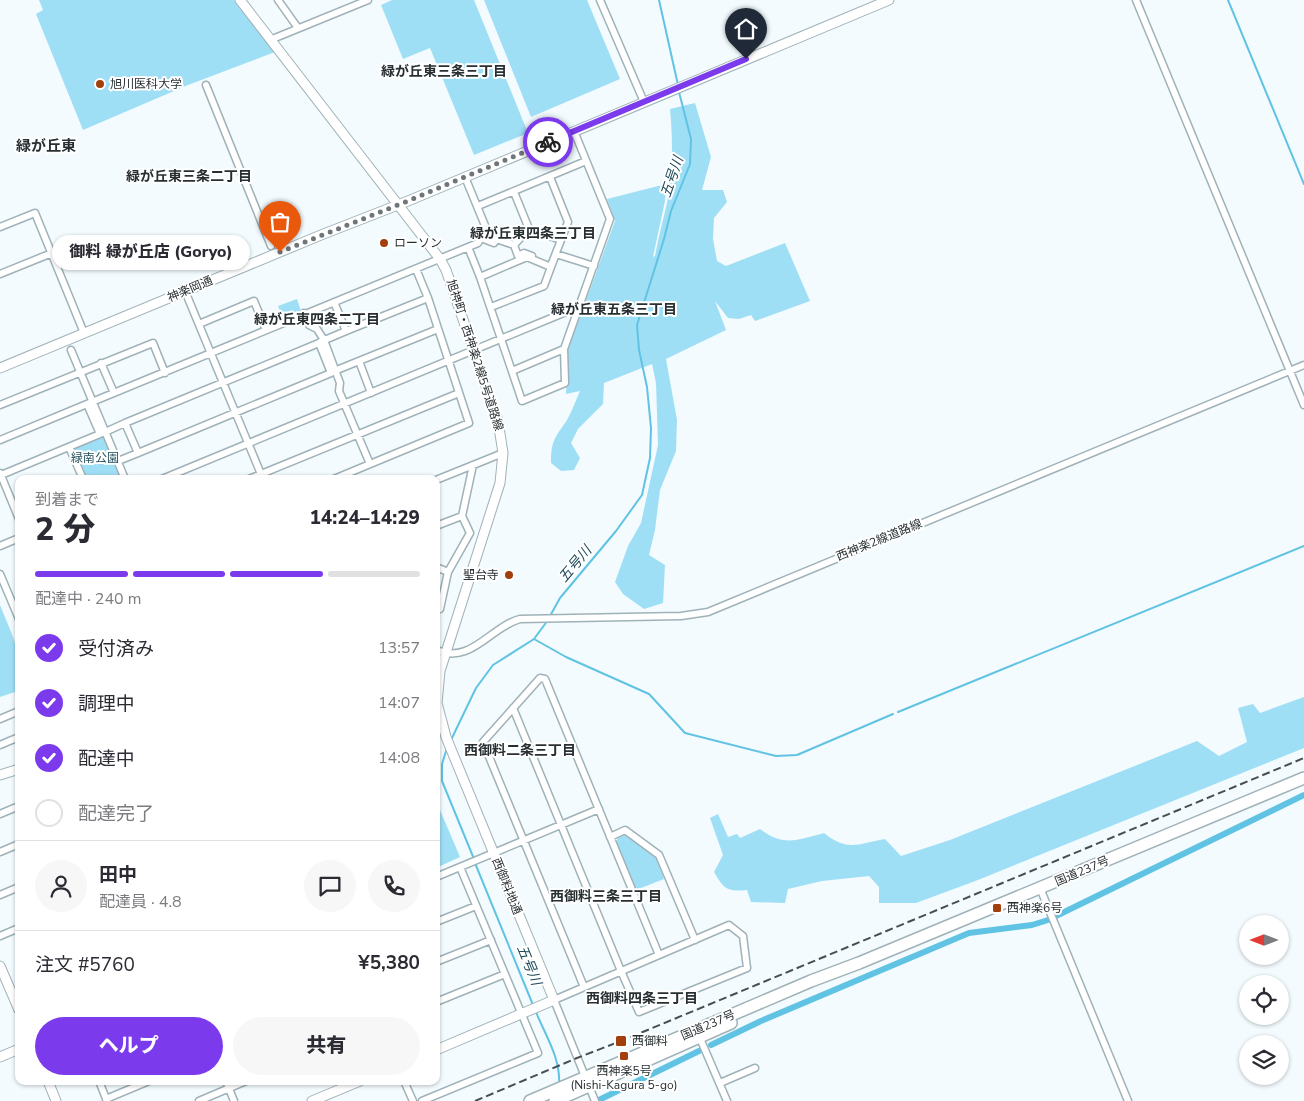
<!DOCTYPE html>
<html lang="ja">
<head>
<meta charset="utf-8">
<style>
	body { margin:0; font-family:"Nunito Sans","Noto Sans JP",sans-serif; background:#f7f7f7; color:#2b2b33; height:100vh; display:flex; flex-direction:column; font-size:19px; white-space:nowrap }
	* { box-sizing:border-box; margin:0 }
	p { font-size:16px; color:#7c7c81 }
	.icon { flex:none; width:28px; height:28px; fill:none; stroke:currentColor; stroke-width:2; stroke-linecap:round; stroke-linejoin:round }
	.map { position:relative; flex:1; overflow:hidden }
	.details { position:absolute; left:15px; top:475px; width:425px; height:610px; display:flex; flex-direction:column; background:#fff; border-radius:10px; box-shadow:0 1px 4px #0004 }
	.details>* { flex:none }
	.needle { width:32px; rotate:270deg }
	.controls { position:absolute; left:1239px; top:915px; display:grid; gap:10px }
	.controls a { display:grid; place-items:center; width:50px; height:50px; border-radius:50%; background:#fff; box-shadow:0 1px 4px #0004; font-size:25px }
	.pin { position:absolute; display:grid; place-items:center; width:42px; height:42px; color:#fff; margin:-51px -21px; border-radius:50% 50% 50% 0; rotate:-45deg; box-shadow:0 0 5px #0007 }
	.pin .icon { rotate:45deg }
	.courier { position:absolute; display:grid; place-items:center; width:50px; height:50px; margin:-25px; border:4px solid #7c3aed; border-radius:50%; background:#fff; color:#222; box-shadow:0 1px 6px #0007 }
	.bubble { position:absolute; height:35px; border-radius:18px; background:#fff; box-shadow:0 1px 4px #0004; font-size:16px; font-weight:800; line-height:35px; text-align:center }
	.headline em { font-style:normal; font-weight:800 }
	.headline div { display:flex; flex-direction:column-reverse }
	.headline { display:flex; align-items:center; justify-content:space-between; height:85px; padding:0 20px }
	h1 { font-size:32px; font-weight:800; line-height:38px }
	.bar { display:grid; grid-template-columns:repeat(4,1fr); gap:8px 5px; align-content:center; height:60px; padding:0 20px }
	.bar i { height:6px; border-radius:4px; background:#e1e1e2 }
	.bar .current { background:#7c3aed }
	.bar p { grid-column:span 4 }
	.line { display:flex; align-items:center; gap:12px; padding:0 20px; border-top:1px solid #e1e1e2 }
	.line div { flex:1 }
	.round { display:grid; place-items:center; flex:none; width:52px; height:52px; border-radius:26px; background:#f7f7f7 }
	ol { padding:0 20px; list-style:none }
	li { display:flex; align-items:center; gap:15px; height:55px }
	li p { margin-inline-start:auto }
	li .icon { padding:5px; border-radius:50%; background:#7c3aed; color:#fff; stroke-width:4 }
	li:last-child { color:#7c7c81 }
	li i { width:28px; height:28px; border:2px solid #e1e1e2; border-radius:50% }
	.action { display:flex; gap:10px; margin-top:auto; padding:10px 20px }
	.action a { flex:1; height:58px; border-radius:30px; background:#7c3aed; color:#fff; font-size:20px; font-weight:800; line-height:58px; text-align:center }
	.action a+a { background:#f7f7f7; color:#2b2b33 }
	.map>svg:first-child { display:block }
	.green { fill:#9fdff5 }
	.lines { fill:none; stroke-linecap:round; stroke-linejoin:round }
	.stream { stroke:#60c3e3; stroke-width:2 }
	.canal { stroke:#60c3e3; stroke-width:6 }
	.street-casing { stroke:#9fb2b8; stroke-width:9 }
	.secondary-casing { stroke:#9fb2b8; stroke-width:11 }
	.highway-casing { stroke:#9fb2b8; stroke-width:14 }
	.street { stroke:#fff; stroke-width:6 }
	.secondary { stroke:#fff; stroke-width:9 }
	.highway { stroke:#fff; stroke-width:11 }
	.rail { stroke:#474f52; stroke-width:2; stroke-dasharray:8 4; stroke-linecap:butt }
	.done { stroke:#6f7679; stroke-width:5; stroke-dasharray:0 9 }
	.route { stroke:#7c3aed; stroke-width:6 }
	.poi-dot { fill:#a33e0d; stroke:#fff; stroke-width:2 }
	.labels { text-anchor:middle; dominant-baseline:central; stroke-width:4; stroke-linejoin:round; paint-order:stroke }
	.poi-label { font-size:12px; fill:#282f32; stroke:#fff; text-anchor:start }
	.street-label { font-size:12px; fill:#282f32; stroke:#fff }
	.park-label { font-size:12px; fill:#265260; stroke:#fff }
	.neighbourhood-label { font-size:14px; font-weight:bold; fill:#282f32; stroke:#fff }
	.water-label { font-size:14px; font-style:italic; fill:#214d5b; stroke:#fff }
	.quarter-label { font-size:15px; font-weight:bold; fill:#282f32; stroke:#fff }
</style>
</head>
<body>
<div class="map">
<svg width="1304" height="1101" viewBox="0 0 1304 1101">
	<rect width="100%" height="100%" fill="#f3fbfe"/>
	<path class="green" d="M39,0H234L275,52L188,85L83,130L36,14L43,10Z
		M392,0H474L528,133L474,155L430,48L403,59L381,5Z
		M484,0H587L620,79L531,117Z
		M695,103L711,157L702,190H723L727,202L714,218L713,239L717,261L726,266L785,243L810,301L755,321L751,315L739,319L728,318L715,301L726,330L666,359L677,420L676,451L660,490L655,530L649,555L665,565L663,603L644,609L623,594L615,582L628,546L641,523L658,445L656,383L652,364L604,383L603,404L578,429L571,443L580,458L574,470L561,471L551,463C551,440 555,438 567,420C572,411 576,400 580,391L566,394L567,352L615,221L607,199L666,184L665,201L653,257L655,256C658,238 663,221 667,203C673,173 673,140 670,109Z
		M297,299L301,311L283,318L278,306Z
		M103,435L121,479H86L74,448Z
		M0,605C12,635 26,658 15,692L0,697Z
		M1304,697V748L978,880L916,903H879V887L869,876L822,881L788,889L785,903L751,902L747,890C727,892 724,889 714,872L723,855L710,818L718,814L728,837L737,834L740,838L760,829C784,847 797,840 824,833C848,852 857,844 885,839L901,856L950,840L1197,741L1219,756L1247,742L1238,708L1253,704L1260,713Z
		M440,810L460,857L436,868V812Z
		M624,835L628,836L657,859L664,879L636,890L616,841L618,838Z"/>
	<g class="lines">
		<path class="stream" d="M659,0L678,85
			M1228,0L1304,184
			M550,616L560,598L616,531L642,495L650,458L651,428L647,387L639,350L637,325L664,239L671,211L690,164L691,139L679,92
			M534,639L566,657L649,694L685,733L776,756L797,755L893,714
			M898,712L1304,546
			M451,740L476,688L493,665L534,639L548,620
			M447,748L442,764V781L474,859
			M475,863L533,1005
			M536,1012C545,1035 561,1058 559,1085"/>
		<path class="canal" d="M1056,916L1304,795
			M711,1045L761,1021L969,933L1032,925L1048,920
			M599,1100L699,1051"/>
		<defs>
			<path id="street" d="M278,0L298,28
				M600,0L644,102
				M1136,0L1304,405
				M270,40L368,0
				M206,85L271,246
				M514,192L529,229L561,240L568,222L550,177
				M478,206L586,161
				M0,227L35,213L84,333
				M481,238L494,243L496,239L514,245L518,256L524,253L532,256
				M561,240L552,263L551,267L556,254L594,266
				M514,245L529,229
				M468,247L480,277L522,401L565,383L564,349L610,219L574,131
				M0,274L52,253
				M480,277L527,257L551,267L544,286L491,307
				M185,291L263,479
				M334,302L346,331L428,298
				M304,313L309,325L317,329L324,340L340,383L339,391L370,464
				M199,324L254,301L266,330
				M320,342L346,331
				M319,343L331,373L138,453L125,423Z
				M71,350L125,479
				M101,363L114,393
				M512,371L564,349
				M332,372L359,361
				M371,393L359,361L438,329
				M87,404L478,243L486,228L465,177
				M0,405L153,343L165,373
				M103,433L125,423
				M0,440L87,404L100,434L1,475
				M69,447L83,479
				M118,461L138,453
				M0,473L19,519
				M162,479L578,307
				M249,479L459,393
				M334,479L469,423L428,298L416,269
				M436,480L503,453
				M436,526L462,516
				M0,546L19,538
				M436,567L448,572
				M0,574L19,619
				M436,607L440,609L448,572L470,533L462,516L473,465
				M436,650C471,665 490,627 520,619L681,616L708,612L1304,365
				M513,708L621,971L639,1012L747,968L743,936L729,925C671,950 613,975 554,1000L595,1101
				M0,719L19,711
				M0,745L19,737
				M0,814L19,806
				M610,837L625,830L659,855L695,940
				M0,852L19,844
				M436,877L599,809
				M1040,888L1128,1101
				M0,895L19,887
				M436,922L476,906
				M0,936L19,928
				M436,962L491,940
				M584,987L483,742L540,678L545,679L659,955
				M436,1002L505,974
				M699,1036L727,1101
				M99,1081L107,1101
				M226,1081L234,1101
				M404,1081L413,1101
				M720,1083L755,1068
				M106,1099L149,1081
				M199,1101L246,1081
				M422,1101L538,1053L460,867"/>
			<path id="secondary" d="M240,0L440,259L446,270L498,421L503,453L500,483L440,671L437,703L446,737L554,1000L436,1050
				M0,368L321,235L408,201L889,0
				M0,775L19,769
				M0,966L19,1010
				M0,1057L19,1049
				M48,1081L56,1101
				M312,1101L360,1081"/>
			<path id="highway" d="M530,1101L811,981L859,963L1304,778
				M555,1101L731,1023"/>
		</defs>
		<use href="#street" class="street-casing"/>
		<use href="#secondary" class="secondary-casing"/>
		<use href="#highway" class="highway-casing"/>
		<use href="#street" class="street"/>
		<use href="#secondary" class="secondary"/>
		<use href="#highway" class="highway"/>
		<path class="rail" d="M475,1101L577,1058L621,1041L1304,758"/>
	</g>
	<g class="lines">
		<path class="done" d="M280,252L408,201L548,142"/>
		<path class="route" d="M548,142L746,59"/>
	</g>
	<g class="poi-dot">
		<circle cx="100" cy="84" r="5"/>
		<circle cx="384" cy="243" r="5"/>
		<circle cx="509" cy="575" r="5"/>
		<rect x="992" y="903" width="10" height="10" rx="2.5"/>
		<rect x="615" y="1035" width="12" height="12" rx="2.5"/>
		<rect x="619" y="1051" width="10" height="10" rx="2.5"/>
	</g>
	<g class="labels">
		<g class="poi-label">
			<text x="110" y="84">旭川医科大学</text>
			<text x="394" y="243">ローソン</text>
			<text x="499" y="575" text-anchor="end">聖台寺</text>
			<text x="1007" y="908">西神楽6号</text>
			<text x="632" y="1041">西御料</text>
			<text x="624" y="1071" text-anchor="middle">西神楽5号<tspan x="624" dy="14">(Nishi-Kagura 5-go)</tspan></text>
		</g>
		<g class="street-label">
			<text transform="translate(190 289) rotate(-23)">神楽岡通</text>
			<text transform="translate(475 355) rotate(72)">旭神町・西神楽2線5号道路線</text>
			<text transform="translate(879 540) rotate(-22)">西神楽2線道路線</text>
			<text transform="translate(1082 871) rotate(-23)">国道237号</text>
			<text transform="translate(507 886) rotate(68)">西御料地通</text>
			<text transform="translate(708 1025) rotate(-23)">国道237号</text>
		</g>
		<g class="park-label">
			<text x="95" y="458">緑南公園</text>
		</g>
		<g class="neighbourhood-label">
			<text x="444" y="71">緑が丘東三条三丁目</text>
			<text x="189" y="176">緑が丘東三条二丁目</text>
			<text x="533" y="233">緑が丘東四条三丁目</text>
			<text x="614" y="309">緑が丘東五条三丁目</text>
			<text x="317" y="319">緑が丘東四条二丁目</text>
			<text x="520" y="750">西御料二条三丁目</text>
			<text x="606" y="896">西御料三条三丁目</text>
			<text x="642" y="998">西御料四条三丁目</text>
		</g>
		<g class="water-label">
			<text transform="translate(672 177) rotate(-71)">五号川</text>
			<text transform="translate(575 564) rotate(-50)">五号川</text>
			<text transform="translate(529 965) rotate(68)">五号川</text>
		</g>
		<g class="quarter-label">
			<text x="46" y="146">緑が丘東</text>
		</g>
	</g>
</svg>
<div class="controls">
<a><svg class="needle" viewBox="-14 -14 28 28"><path d="M0-13l5 13h-10z" fill="#e53935"/><path d="M0 13l5-13h-10z" fill="#7c7c81"/></svg></a>
<a><svg class="icon" aria-label="locate" viewBox="0 0 24 24"><circle cx="12" cy="12" r="6"/><path d="M12 2v4M12 18v4M2 12h4M18 12h4"/></svg></a>
<a><svg class="icon" aria-label="layers" viewBox="0 0 24 24"><path d="M12 4l9 5-9 5-9-5zM3 14l9 5 9-5"/></svg></a>
</div>
<div class="pin" style="left:280px;top:252px;background:#ea580c"><svg class="icon" aria-label="bag" viewBox="0 0 24 24"><path d="M5 8h14l-1 12H6zM9 8a3 3 0 0 1 6 0"/></svg></div>
<div class="pin" style="left:746px;top:59px;background:#1f2937"><svg class="icon" aria-label="home" viewBox="0 0 24 24"><path d="M3 11l9-7 9 7M6 9v11h12V9"/></svg></div>
<div class="courier" style="left:548px;top:142px"><svg class="icon" aria-label="bike" viewBox="0 0 24 24"><circle cx="6" cy="16" r="4"/><circle cx="18" cy="16" r="4"/><path d="M6 16l4-8h5l3 8M10 8l3 8H6M13 5h3"/></svg></div>
<div class="bubble" style="left:52px;top:235px;width:198px">御料 緑が丘店 (Goryo)</div>
<section class="details">
<div class="headline"><div><h1>2 分</h1><p>到着まで</p></div><em>14:24–14:29</em></div>
<div class="bar"><i class="current"></i><i class="current"></i><i class="current"></i><i></i><p>配達中 · 240 m</p></div>
<ol>
<li><svg class="icon" aria-label="check" viewBox="0 0 24 24"><path d="M5 12l5 5 9-10"/></svg>受付済み<p>13:57</p></li>
<li><svg class="icon" aria-label="check" viewBox="0 0 24 24"><path d="M5 12l5 5 9-10"/></svg>調理中<p>14:07</p></li>
<li><svg class="icon" aria-label="check" viewBox="0 0 24 24"><path d="M5 12l5 5 9-10"/></svg>配達中<p>14:08</p></li>
<li><i></i>配達完了</li>
</ol>
<div class="line" style="height:90px"><a class="round"><svg class="icon" aria-label="person" viewBox="0 0 24 24"><circle cx="12" cy="8" r="4"/><path d="M4 21q1-7 8-7t8 7"/></svg></a><div><b>田中</b><p>配達員 · 4.8</p></div><a class="round"><svg class="icon" aria-label="chat" viewBox="0 0 24 24"><path d="M4 5h16v11H9l-5 4z"/></svg></a><a class="round"><svg class="icon" aria-label="phone" viewBox="0 0 24 24"><path d="M5 4h4l2 5-3 2q2 4 5 5l2-3 5 2v4C11 20 4 13 5 4z"/></svg></a></div>
<div class="line" style="height:65px"><div>注文 #5760</div><b>¥5,380</b></div>
<div class="action"><a>ヘルプ</a><a>共有</a></div>
</section>
</div>
</body>
</html>
